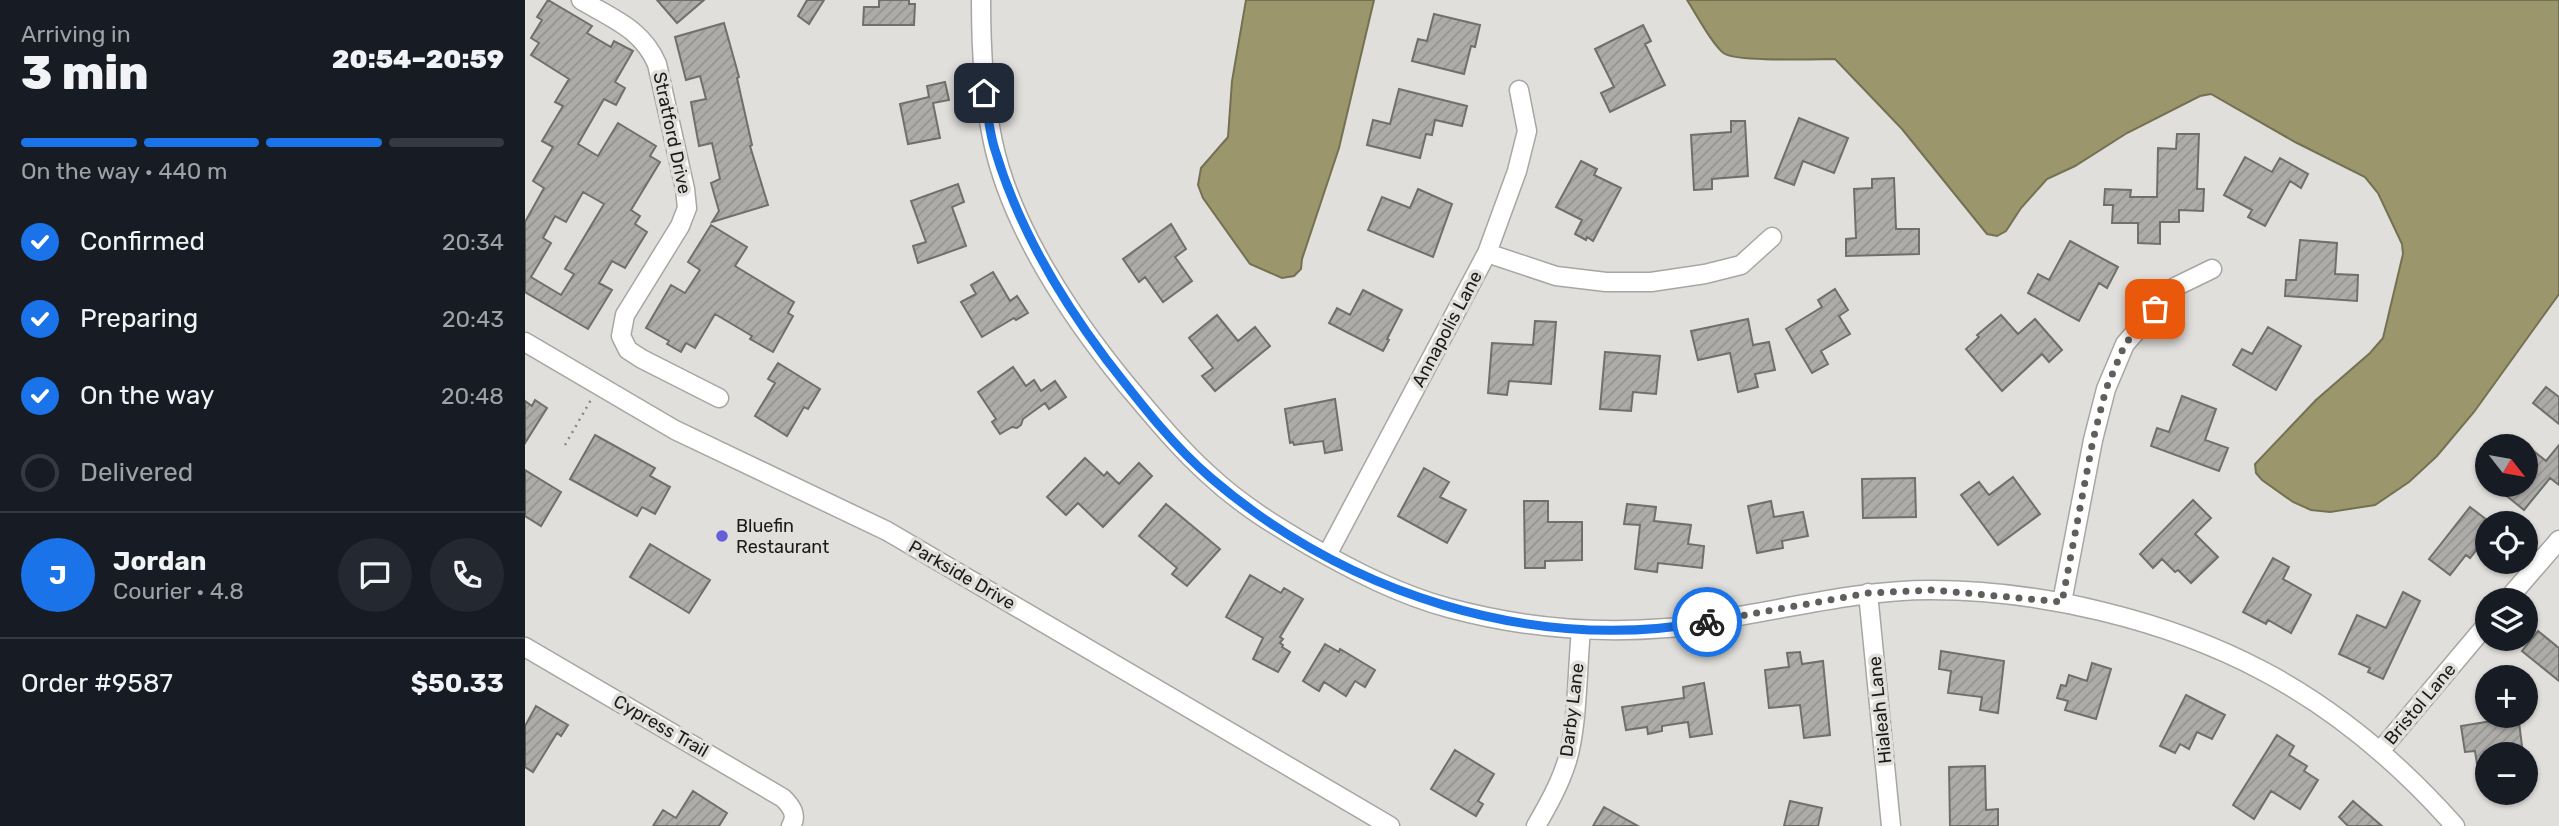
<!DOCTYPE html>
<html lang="en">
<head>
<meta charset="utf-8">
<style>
	body { margin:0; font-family:Rubik,sans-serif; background:#242831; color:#f1f3f6; height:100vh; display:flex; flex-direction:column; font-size:26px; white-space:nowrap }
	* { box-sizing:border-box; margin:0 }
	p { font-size:23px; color:#9ea1a6 }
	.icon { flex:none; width:38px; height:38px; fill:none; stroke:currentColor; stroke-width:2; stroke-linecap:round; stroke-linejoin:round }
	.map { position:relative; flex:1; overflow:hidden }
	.side { display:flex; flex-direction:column; background:#171b24; width:525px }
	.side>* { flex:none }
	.needle { width:46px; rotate:121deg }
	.controls { position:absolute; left:1950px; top:434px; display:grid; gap:14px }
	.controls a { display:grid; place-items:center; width:63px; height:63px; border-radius:50%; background:#171b24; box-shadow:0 2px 5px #0004; font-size:35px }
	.pin { position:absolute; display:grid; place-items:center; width:60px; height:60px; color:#fff; margin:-30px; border-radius:14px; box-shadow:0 4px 10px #0006 }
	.courier { position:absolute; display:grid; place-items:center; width:70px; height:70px; margin:-35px; border:5px solid #1a73e8; border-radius:50%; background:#fff; color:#222; box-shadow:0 2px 9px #0007 }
	.headline em { font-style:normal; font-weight:800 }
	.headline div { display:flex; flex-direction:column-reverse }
	.headline { display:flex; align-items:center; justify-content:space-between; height:119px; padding:0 21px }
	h1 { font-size:46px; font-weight:800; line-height:52px }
	.bar { display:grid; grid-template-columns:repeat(4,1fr); gap:10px 7px; align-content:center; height:84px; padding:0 21px }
	.bar i { height:9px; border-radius:5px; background:#363941 }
	.bar .active { background:#1a73e8 }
	.bar p { grid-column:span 4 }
	.line { display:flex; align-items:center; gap:18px; padding:0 21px; border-top:2px solid #363941 }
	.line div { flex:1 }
	.round { display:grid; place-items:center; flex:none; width:74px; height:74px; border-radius:37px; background:#242831 }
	ol { padding:0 21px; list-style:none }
	li { display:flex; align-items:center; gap:21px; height:77px }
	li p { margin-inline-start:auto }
	li .icon { padding:7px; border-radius:50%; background:#1a73e8; color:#fff; stroke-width:4 }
	li:last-child { color:#9ea1a6 }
	li i { width:38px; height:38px; border:4px solid #363941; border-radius:50% }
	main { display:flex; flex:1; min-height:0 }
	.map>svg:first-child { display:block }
	.water { fill:#9b966c; stroke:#747153; stroke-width:2 }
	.building { fill:url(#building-hatch); stroke:#6f6f6b; stroke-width:2; fill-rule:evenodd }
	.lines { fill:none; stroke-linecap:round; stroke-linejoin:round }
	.minor-casing { stroke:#a6a6a2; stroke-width:21 }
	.path { stroke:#898885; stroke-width:2.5; stroke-dasharray:2 5; stroke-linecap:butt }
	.minor { stroke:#fff; stroke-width:18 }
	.done { stroke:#5f5f5c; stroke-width:7; stroke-dasharray:0 12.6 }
	.route { stroke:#1a73e8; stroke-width:9 }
	.poi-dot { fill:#665ed7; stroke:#e0dfdb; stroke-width:2.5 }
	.labels { text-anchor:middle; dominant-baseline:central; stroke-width:7; stroke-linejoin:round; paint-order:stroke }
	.street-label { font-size:18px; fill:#1a1a18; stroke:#e0dfdb }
	.poi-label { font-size:18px; fill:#1a1a18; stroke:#e0dfdb; text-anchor:start }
</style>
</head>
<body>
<main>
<section class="side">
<div class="headline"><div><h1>3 min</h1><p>Arriving in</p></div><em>20:54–20:59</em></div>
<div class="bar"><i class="active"></i><i class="active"></i><i class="active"></i><i></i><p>On the way · 440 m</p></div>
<ol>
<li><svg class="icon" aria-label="check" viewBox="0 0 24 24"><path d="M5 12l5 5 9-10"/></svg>Confirmed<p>20:34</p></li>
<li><svg class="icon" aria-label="check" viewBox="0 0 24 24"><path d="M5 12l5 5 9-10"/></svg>Preparing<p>20:43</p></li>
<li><svg class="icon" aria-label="check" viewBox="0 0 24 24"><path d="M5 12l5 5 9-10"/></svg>On the way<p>20:48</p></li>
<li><i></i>Delivered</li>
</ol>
<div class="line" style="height:126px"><b class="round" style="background:#1a73e8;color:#fff">J</b><div><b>Jordan</b><p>Courier · 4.8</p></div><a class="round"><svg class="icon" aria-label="chat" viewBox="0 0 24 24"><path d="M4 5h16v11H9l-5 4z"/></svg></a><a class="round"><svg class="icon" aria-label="phone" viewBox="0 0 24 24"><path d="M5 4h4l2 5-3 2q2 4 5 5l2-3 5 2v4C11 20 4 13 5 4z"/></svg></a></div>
<div class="line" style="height:91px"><div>Order #9587</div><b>$50.33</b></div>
</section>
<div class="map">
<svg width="2034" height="826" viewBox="0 0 2034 826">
	<defs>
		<pattern id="building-hatch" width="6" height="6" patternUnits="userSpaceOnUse" patternTransform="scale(1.75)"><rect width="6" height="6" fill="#adaca8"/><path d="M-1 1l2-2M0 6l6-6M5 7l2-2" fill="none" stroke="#949390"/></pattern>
	</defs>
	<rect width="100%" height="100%" fill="#e0dfdb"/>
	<path class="water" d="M721,0H849L814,148L777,259L776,269L769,276L757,278L725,264L678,198L673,185L676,168L703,137L707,81Z
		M1162,0H2034V294L1949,412L1912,456L1884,482L1850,505L1805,512L1786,510L1768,502L1737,480L1731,473L1730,464L1791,400L1845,353L1858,338L1878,254L1877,244L1853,193L1840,177L1770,142L1686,94L1675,96L1602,133L1550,166L1522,179L1496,208L1481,231L1472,236L1462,234L1377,129L1310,59C1289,59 1214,62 1200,54C1189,48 1170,12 1162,0Z"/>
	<path class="building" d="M23,0L67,26L62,33L86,47L89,41L108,51L90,82L100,88L91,105L79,99L53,144L73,156L93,123L131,146L125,156L135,162L106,210L115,216L110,224L122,232L100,268L87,261L74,283L87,290L63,329L0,292V222L19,188L8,181L28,147L17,141L38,106L30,102L44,79L6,55L14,43L6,38L17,20L12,17ZM58,192L79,204L40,269L49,274L36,295L6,277L26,243L18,238L30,216L41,222Z
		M132,0H179L152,23Z
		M282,0H299L284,24L273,16Z
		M354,0H384V4H390L389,25H338L339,7H354Z
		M909,14L955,25L950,47L946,46L939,74L887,61L893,39L902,41Z
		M199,23L214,77L212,78L227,145L225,146L243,205L187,222L194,211L186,183L195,179L187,143L174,146L166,102L181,99L175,76L161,80L150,37Z
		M1118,25L1126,41L1120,44L1140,85L1085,112L1076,93L1089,87L1070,49Z
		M420,82L424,100L408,103L415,138L383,144L375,104L404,97L402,86Z
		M874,89L942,106L937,126L910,120L907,135L901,134L895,158L842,145L848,120L865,124Z
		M1274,118L1323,138L1309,173L1278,161L1269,185L1250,178Z
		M1206,121H1220L1223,176L1187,179V189L1169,190L1166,135L1206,132Z
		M1652,134H1674L1672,189H1679L1678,211L1654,210V222H1635V244L1613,243V223H1587L1588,205H1579L1580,189L1606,190L1605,197H1632L1633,148L1651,149Z
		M1720,157L1747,172L1755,158L1783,174L1776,188L1765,181L1740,226L1723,217L1727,210L1699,195Z
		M1056,161L1072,169L1069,175L1096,188L1068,241L1062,237L1061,240L1050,234L1057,220L1031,207Z
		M1369,178L1371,229H1394V254L1321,256V239L1331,238L1329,189L1347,188V179Z
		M433,184L439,202L427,207L441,246L393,263L388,246L401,242L386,201Z
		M893,189L927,204L908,257L843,230L857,197L885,208Z
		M646,224L661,249L650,257L667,281L638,302L620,277L614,282L598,259Z
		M186,225L222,247L210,266L269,302L263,313L268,316L248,352L225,339L227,336L190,314L170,348L161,343L156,352L142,344L144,341L121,328L146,285L160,293L175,270L163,262Z
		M1775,240L1812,243L1810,274L1833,275L1832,301L1760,296L1761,280H1771Z
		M1545,241L1593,267L1582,288L1574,283L1554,321L1503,293L1513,274L1524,280Z
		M468,272L485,301L492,296L503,313L491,320L489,318L457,337L436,302L451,294L446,285Z
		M1310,289L1323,310L1314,316L1325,334L1296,351L1303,364L1287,373L1261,329L1297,307L1293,300Z
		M838,290L877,310L862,339L864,340L858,351L804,323L812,308L825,315Z
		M692,315L713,341L730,327L745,346L690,391L677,376L688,368L664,338Z
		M1476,315L1493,334L1510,319L1537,350L1524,362L1517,354L1477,391L1441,349L1454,337L1452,335Z
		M1223,319L1228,345L1244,342L1250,370L1230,374L1233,387L1213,392L1205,353L1173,360L1166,331Z
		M1010,321L1031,322L1026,384L984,381L982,395L963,393L967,343L1008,345Z
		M1743,327L1776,346L1751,390L1708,365L1717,349L1727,354Z
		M1080,352L1135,356L1131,394L1108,392L1106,411L1075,409Z
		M253,363L295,389L283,409L279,407L262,436L230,416L250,383L243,379Z
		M488,367L501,386L509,380L516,391L530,381L541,397L524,409L520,403L498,419L496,425L492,428L487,427L475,434L467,422L471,419L453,392Z
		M2021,387L2034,397V424L2008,403Z
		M1657,396L1691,409L1680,440L1703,448L1694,471L1626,446L1632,428L1644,432Z
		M810,399L817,450L800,453L798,441L769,445L768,442L765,443L760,409Z
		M10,400L22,408L0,443V401L7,406Z
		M70,435L130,468L125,476L145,487L130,514L117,507L112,516L45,479Z
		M2000,444L2021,461L2034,445V485L2025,478L1999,510L1968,485H2000Z
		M560,458L579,476L582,472L594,484L614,463L627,476L578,527L553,503L541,515L522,497Z
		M899,468L924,482L915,497L941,510L922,543L873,516Z
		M0,470L36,492L16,526L0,516Z
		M1488,477L1515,514L1473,545L1436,495L1454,482L1464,495Z
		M1390,478L1391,517L1338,518L1337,479Z
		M1668,500L1686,518L1670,534L1693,557L1666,583L1653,570L1650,572L1637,559L1628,568L1615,554Z
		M999,501H1023V522H1057V560L1020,561V568H1000Z
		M1246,501L1249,517L1278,512L1283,536L1257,541L1258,548L1232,553L1223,506Z
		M641,504L695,549L662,586L647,574L652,568L614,536Z
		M1102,504L1131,507L1129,521L1166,525L1163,544L1179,546L1177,568L1133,563L1132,572L1110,569L1115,525L1099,524Z
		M1945,507L1962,520V537L1945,558L1941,555L1925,575L1904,559Z
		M125,544L185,580L164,613L105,577Z
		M1748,558L1764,567L1758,579L1786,595L1766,633L1743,620L1741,624L1718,612Z
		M725,575L756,593L759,588L778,599L755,637L758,639L755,643L758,645L757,647L765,652L753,672L728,659L738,638L701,617Z
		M1878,592L1895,601L1858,679L1843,672L1845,668L1814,654L1832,615L1861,628Z
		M2013,631L2034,648V681L1997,651Z
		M800,644L814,652L815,649L850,670L840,687L830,681L821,696L799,682L794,691L778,681Z
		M1416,651L1479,661L1473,713L1455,710L1457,697L1423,693L1426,671L1414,669Z
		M1275,652L1277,664L1298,661L1305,735L1279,738L1275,705L1244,708L1240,670L1264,667L1262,653Z
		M1567,663L1586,669L1571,719L1540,710L1543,701L1532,698L1536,685L1541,686L1544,675L1562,681Z
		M1179,683L1187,734L1165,737L1163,722L1137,726V731L1123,734L1122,727L1101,730L1097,707L1159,698L1158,687Z
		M1661,695L1700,715L1687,739L1672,732L1664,749L1655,744L1650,753L1635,746Z
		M11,706L43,725L36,736L32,733L8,772L0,767V726Z
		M1979,719L1980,723L1994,722L1998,754H1962V783L1955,784L1950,751L1940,752L1936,726Z
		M1752,735L1769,746L1764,755L1782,766L1779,771L1793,780L1775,809L1746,791L1729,819L1708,805Z
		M930,750L969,774L953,801L958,804L951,816L906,789Z
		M1460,766L1461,810L1473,809V826H1425L1424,767Z
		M168,791L202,813L194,826H128L138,810L151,818Z
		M1265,801L1297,808L1293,826H1259Z
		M1828,801L1857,826H1823L1814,817Z
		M1079,807L1113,826H1068Z"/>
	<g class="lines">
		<defs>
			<path id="minor" d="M56,0C88,19 117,29 132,64L160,189L162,208L155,226L100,315L96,336L103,350L117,359L194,398
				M456,0C456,48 458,95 468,142C486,227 546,317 600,383C627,415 653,447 684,475C715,504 749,525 785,546C829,571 875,595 924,608C995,627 1069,634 1142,628C1164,627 1186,621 1208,617C1274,606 1339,590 1406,590C1515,590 1642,620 1738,671C1810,709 1876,765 1930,826
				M962,253L1031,276L1081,282H1126L1180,274L1216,265L1247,237
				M0,342L150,430L362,531L865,826
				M802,555L962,253L992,171L1002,131L994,90
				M1343,593L1366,826
				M1982,600L2034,540
				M1537,602L1568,440L1581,389L1600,344L1650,287L1687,269
				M0,647L258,798C266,806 273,815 266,826
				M1855,751L1962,624
				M1011,826C1023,805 1035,784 1042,761C1053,724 1052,670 1056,630"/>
		</defs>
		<use href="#minor" class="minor-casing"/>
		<path class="path" d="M40,445L67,398"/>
		<use href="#minor" class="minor"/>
	</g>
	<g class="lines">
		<path class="done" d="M1182,622L1343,593L1408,590L1537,602L1568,440L1581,389L1600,344L1630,309"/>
		<path class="route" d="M459,93C463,112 464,132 470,150C493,227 533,295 581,359C613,400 646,444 686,478C822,594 1005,653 1182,622"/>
	</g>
	<circle class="poi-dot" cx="197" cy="536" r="7"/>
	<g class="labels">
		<g class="street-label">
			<text transform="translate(147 133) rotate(78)">Stratford Drive</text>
			<text transform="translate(922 329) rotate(-62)">Annapolis Lane</text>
			<text transform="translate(437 575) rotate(30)">Parkside Drive</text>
			<text transform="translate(1895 704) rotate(-50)">Bristol Lane</text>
			<text transform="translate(1047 710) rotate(-83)">Darby Lane</text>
			<text transform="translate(1355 710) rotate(-96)">Hialeah Lane</text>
			<text transform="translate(136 726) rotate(30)">Cypress Trail</text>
		</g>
		<g class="poi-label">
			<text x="211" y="526">Bluefin<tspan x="211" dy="21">Restaurant</tspan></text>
		</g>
	</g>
</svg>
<div class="controls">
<a><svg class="needle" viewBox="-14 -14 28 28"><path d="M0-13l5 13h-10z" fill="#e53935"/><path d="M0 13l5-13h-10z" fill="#9ea1a6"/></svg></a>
<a><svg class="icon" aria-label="locate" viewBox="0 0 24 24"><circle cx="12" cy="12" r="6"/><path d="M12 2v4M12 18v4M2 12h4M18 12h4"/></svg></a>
<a><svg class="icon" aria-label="layers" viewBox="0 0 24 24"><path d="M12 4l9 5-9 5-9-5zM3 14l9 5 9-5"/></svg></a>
<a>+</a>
<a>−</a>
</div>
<div class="pin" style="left:1630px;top:309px;background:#ea580c"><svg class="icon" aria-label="bag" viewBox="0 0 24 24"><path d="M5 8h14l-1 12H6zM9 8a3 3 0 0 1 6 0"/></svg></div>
<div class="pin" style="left:459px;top:93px;background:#1f2937"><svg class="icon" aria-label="home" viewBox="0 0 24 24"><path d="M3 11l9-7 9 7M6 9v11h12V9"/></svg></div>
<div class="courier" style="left:1182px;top:622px"><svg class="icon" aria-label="bike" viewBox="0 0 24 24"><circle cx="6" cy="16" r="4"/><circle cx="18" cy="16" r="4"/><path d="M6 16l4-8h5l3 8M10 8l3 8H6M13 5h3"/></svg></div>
</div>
</main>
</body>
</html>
